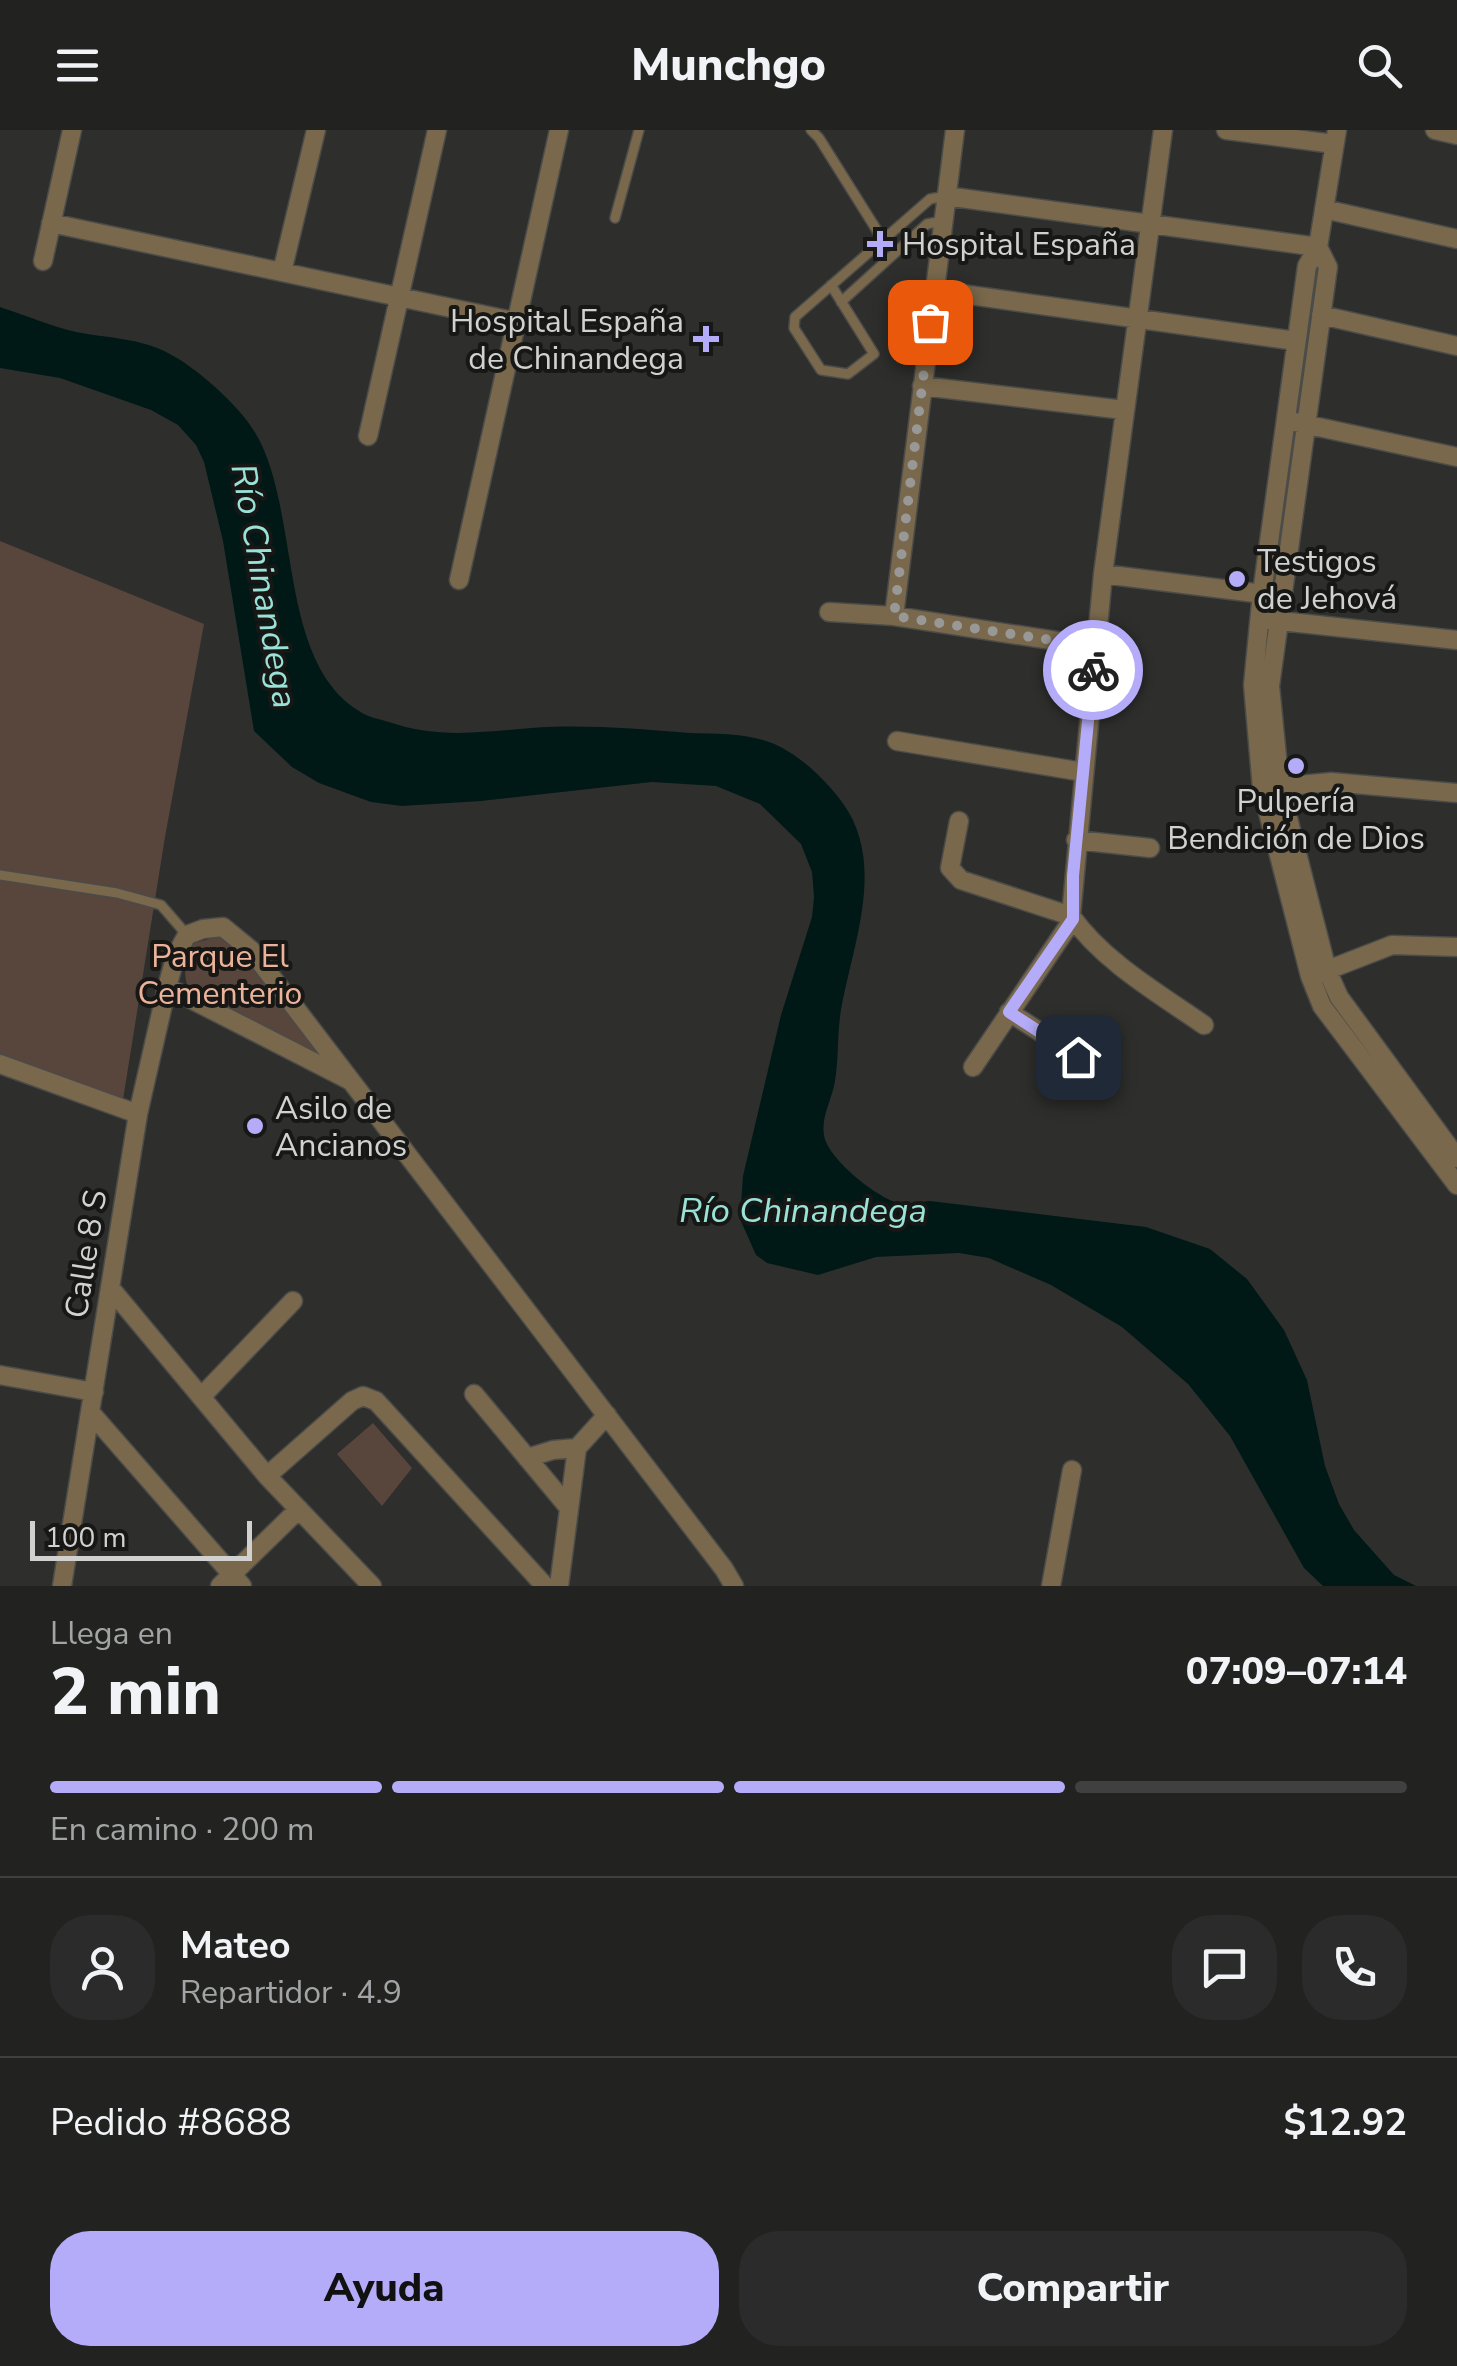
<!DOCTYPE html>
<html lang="es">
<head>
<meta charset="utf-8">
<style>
	body { margin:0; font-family:"Nunito Sans",sans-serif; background:#2a2b2a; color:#f1f3f6; height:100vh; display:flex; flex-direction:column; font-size:38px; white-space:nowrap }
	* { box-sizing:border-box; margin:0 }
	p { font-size:32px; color:#a2a4a5 }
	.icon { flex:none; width:55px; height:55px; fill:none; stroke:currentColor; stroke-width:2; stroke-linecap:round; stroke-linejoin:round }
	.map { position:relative; height:1456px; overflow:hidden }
	.panel { display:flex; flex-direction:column; background:#222321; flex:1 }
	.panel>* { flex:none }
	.scale { position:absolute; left:30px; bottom:25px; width:222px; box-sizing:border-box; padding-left:10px; border:5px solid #d1d1d0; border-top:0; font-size:28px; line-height:35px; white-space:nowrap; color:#d1d1d0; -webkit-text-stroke:8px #171716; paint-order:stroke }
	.pin { position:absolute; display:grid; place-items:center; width:85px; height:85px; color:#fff; margin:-42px; border-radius:20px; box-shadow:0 5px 15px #0006 }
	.courier { position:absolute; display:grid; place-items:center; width:100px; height:100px; margin:-50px; border:8px solid #b4acf9; border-radius:50%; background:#fff; color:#222; box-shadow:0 2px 12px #0007 }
	.headline em { font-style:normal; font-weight:800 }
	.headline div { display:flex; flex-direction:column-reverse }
	.headline { display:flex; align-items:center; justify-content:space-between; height:170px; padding:0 50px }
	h1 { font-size:65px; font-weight:800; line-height:75px }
	.bar { display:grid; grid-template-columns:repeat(4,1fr); gap:15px 10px; align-content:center; height:120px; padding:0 50px }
	.bar i { height:12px; border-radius:8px; background:#3f403f }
	.bar .selected { background:#b4acf9 }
	.bar p { grid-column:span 4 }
	.line { display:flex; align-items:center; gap:25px; padding:0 50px; border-top:2px solid #3f403f }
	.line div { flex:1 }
	.round { display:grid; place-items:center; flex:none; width:105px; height:105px; border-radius:40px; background:#2a2b2a }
	.action { display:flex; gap:20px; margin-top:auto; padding:20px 50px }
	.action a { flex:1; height:115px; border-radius:40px; background:#b4acf9; color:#111; font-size:40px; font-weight:800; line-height:115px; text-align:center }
	.action a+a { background:#2a2b2a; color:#f1f3f6 }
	header { display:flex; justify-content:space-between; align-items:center; height:130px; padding:0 50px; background:#222321; font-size:45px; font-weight:800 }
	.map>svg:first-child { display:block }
	.green { fill:#58453c }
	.water { fill:#001916 }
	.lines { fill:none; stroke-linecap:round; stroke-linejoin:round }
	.service-casing { stroke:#4b4c4a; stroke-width:12 }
	.minor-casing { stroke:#4b4c4a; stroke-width:21 }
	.service { stroke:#79684b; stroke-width:9 }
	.minor { stroke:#79684b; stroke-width:18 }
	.done { stroke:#989897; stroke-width:10; stroke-dasharray:0 18 }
	.route { stroke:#b4acf9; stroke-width:12 }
	.poi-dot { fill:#b4acf9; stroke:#171716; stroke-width:4 }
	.labels { text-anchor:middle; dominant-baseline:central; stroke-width:8; stroke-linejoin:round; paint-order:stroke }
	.poi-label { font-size:32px; fill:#d1d1d0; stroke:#171716; text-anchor:start }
	.park-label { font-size:32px; fill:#ecb39a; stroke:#171716 }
	.street-label { font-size:32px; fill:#d1d1d0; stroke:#171716 }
	.water-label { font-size:35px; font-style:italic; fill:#98e2d7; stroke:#171716 }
</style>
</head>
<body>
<header><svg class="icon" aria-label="menu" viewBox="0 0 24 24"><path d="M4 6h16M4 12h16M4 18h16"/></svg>Munchgo<svg class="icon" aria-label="search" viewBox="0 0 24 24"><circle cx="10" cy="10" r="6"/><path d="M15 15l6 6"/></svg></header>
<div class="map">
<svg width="1457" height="1456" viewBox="0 0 1457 1456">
	<rect width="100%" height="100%" fill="#2e2f2c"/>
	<path class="green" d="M0,411L204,494L165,707L122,976L0,929Z
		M221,806L238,815L320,919L321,930L192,869C183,846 182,835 194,813Z
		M373,1293L412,1338L382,1376L337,1324Z"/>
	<path class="water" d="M0,177C25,185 50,196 76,202C107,208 140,208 168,223C196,237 240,276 256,304C301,382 277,530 359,581C367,587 379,589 389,592C437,609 482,602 531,598C584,594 637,599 690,603C716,604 744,603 769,612C797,622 824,648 842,672C887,733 853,813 841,880C837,904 839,927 835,951C832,970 821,986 824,1005C827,1028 876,1067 898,1073C907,1075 921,1072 930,1071L1146,1097L1210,1119L1247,1149L1284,1200L1307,1250L1325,1336L1339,1374L1354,1400L1394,1445L1416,1456H1323L1304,1438L1230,1306L1188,1254L1122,1197L1051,1155L989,1128L959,1123L876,1127L818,1145L767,1133L756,1125L740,1089L743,1046L781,885L812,787L814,767L812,742L801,714L760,674L716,656L652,652L481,671L402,676L371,672L319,653L292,637L254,601L223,411L204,332L196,315L178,295L151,280L60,248L0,238Z"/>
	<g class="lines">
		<defs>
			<path id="service" d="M811,0L819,8L883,110
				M615,88L639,0
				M831,155L874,224L848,244L821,240L794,198L795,187L930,69L946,66
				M841,172L927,94L943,91
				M0,745L117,763L161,775L187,805"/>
			<path id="minor" d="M1163,0L1103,444L1071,786C1104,832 1158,863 1204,895
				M1226,0L1334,14
				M1337,0L1318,117L1307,136L1262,463L1253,555L1262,659L1310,846L1322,876L1457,1055
				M1435,0L1457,5
				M946,66L1318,117
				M1324,79L1457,109
				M51,93L517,192
				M1318,117L1328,137L1270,556L1280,657L1327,840L1339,867L1457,1028
				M43,131L72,0
				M282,142L316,0
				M934,160L1296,211
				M1321,185L1457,216
				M922,256L1124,280
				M1295,292L1457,327
				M368,306L437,0
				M1103,444L1271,465
				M459,450L559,0
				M829,482L894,486L1096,517
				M894,486L955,0
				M1271,490L1457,510
				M897,611L1083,642
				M1268,658L1331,652L1457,663
				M959,691L950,738L961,750L1071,786
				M1076,710L1150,718
				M1320,843L1392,815L1457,817
				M167,857L349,950
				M1009,882L1079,927
				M0,934L138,984
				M973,937L1073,789
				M112,1160L267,1346L372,1456
				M0,1245L94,1262
				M474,1264L569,1378
				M201,1267L293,1171
				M90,1282L242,1456
				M527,1328L553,1320L577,1318
				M267,1346L352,1271L363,1266L376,1271L545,1456
				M62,1456L138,984L167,857L176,825L187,805L203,799L223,797L251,820L724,1439L734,1456
				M220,1456L299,1379
				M559,1456L577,1318L607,1285
				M1051,1456L1072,1340"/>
		</defs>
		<use href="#service" class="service-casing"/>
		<use href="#minor" class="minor-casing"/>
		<use href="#service" class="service"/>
		<use href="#minor" class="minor"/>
	</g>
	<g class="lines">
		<path class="done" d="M930,192L894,486L1096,517L1093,540"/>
		<path class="route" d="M1078,927L1009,882L1073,789V746L1093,540"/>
	</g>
	<g class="poi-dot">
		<path d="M875 99h10v10h10v10h-10v10h-10v-10h-10v-10h10z"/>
		<path d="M701 194h10v10h10v10h-10v10h-10v-10h-10v-10h10z"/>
		<circle cx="1237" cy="449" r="10"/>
		<circle cx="1296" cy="636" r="10"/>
		<circle cx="255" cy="996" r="10"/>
	</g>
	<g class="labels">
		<g class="poi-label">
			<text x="902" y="114">Hospital España</text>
			<text x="684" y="191" text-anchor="end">Hospital España<tspan x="684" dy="37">de Chinandega</tspan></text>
			<text x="1257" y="431">Testigos<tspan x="1257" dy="37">de Jehová</tspan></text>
			<text x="1296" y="671" text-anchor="middle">Pulpería<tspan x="1296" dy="37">Bendición de Dios</tspan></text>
			<text x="275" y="978">Asilo de<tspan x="275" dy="37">Ancianos</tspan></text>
		</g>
		<g class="park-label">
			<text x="220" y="826">Parque El<tspan x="220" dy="37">Cementerio</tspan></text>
		</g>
		<g class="street-label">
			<text transform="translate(86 1124) rotate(-81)">Calle 8 S</text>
		</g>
		<g class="water-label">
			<text transform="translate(264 456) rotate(80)">Río Chinandega</text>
			<text x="803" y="1080">Río Chinandega</text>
		</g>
	</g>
</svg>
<div class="scale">100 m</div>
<div class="pin" style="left:930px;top:192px;background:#ea580c"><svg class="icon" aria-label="bag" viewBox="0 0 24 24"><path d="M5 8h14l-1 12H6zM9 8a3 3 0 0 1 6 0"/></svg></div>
<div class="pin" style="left:1078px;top:927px;background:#1f2937"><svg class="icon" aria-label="home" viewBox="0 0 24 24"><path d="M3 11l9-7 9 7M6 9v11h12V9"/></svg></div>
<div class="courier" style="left:1093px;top:540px"><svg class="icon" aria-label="bike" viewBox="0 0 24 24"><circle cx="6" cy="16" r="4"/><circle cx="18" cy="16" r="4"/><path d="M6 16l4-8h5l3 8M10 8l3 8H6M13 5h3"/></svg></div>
</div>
<section class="panel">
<div class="headline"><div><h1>2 min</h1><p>Llega en</p></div><em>07:09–07:14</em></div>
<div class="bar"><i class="selected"></i><i class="selected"></i><i class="selected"></i><i></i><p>En camino · 200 m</p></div>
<div class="line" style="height:180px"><a class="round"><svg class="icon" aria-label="person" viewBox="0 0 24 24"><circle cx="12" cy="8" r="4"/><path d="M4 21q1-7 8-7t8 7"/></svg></a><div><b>Mateo</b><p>Repartidor · 4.9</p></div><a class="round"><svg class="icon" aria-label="chat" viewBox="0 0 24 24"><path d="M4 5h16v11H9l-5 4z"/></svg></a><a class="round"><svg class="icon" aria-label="phone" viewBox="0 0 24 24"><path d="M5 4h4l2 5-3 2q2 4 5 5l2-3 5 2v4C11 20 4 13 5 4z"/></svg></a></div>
<div class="line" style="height:130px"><div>Pedido #8688</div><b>$12.92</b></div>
<div class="action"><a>Ayuda</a><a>Compartir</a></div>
</section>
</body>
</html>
